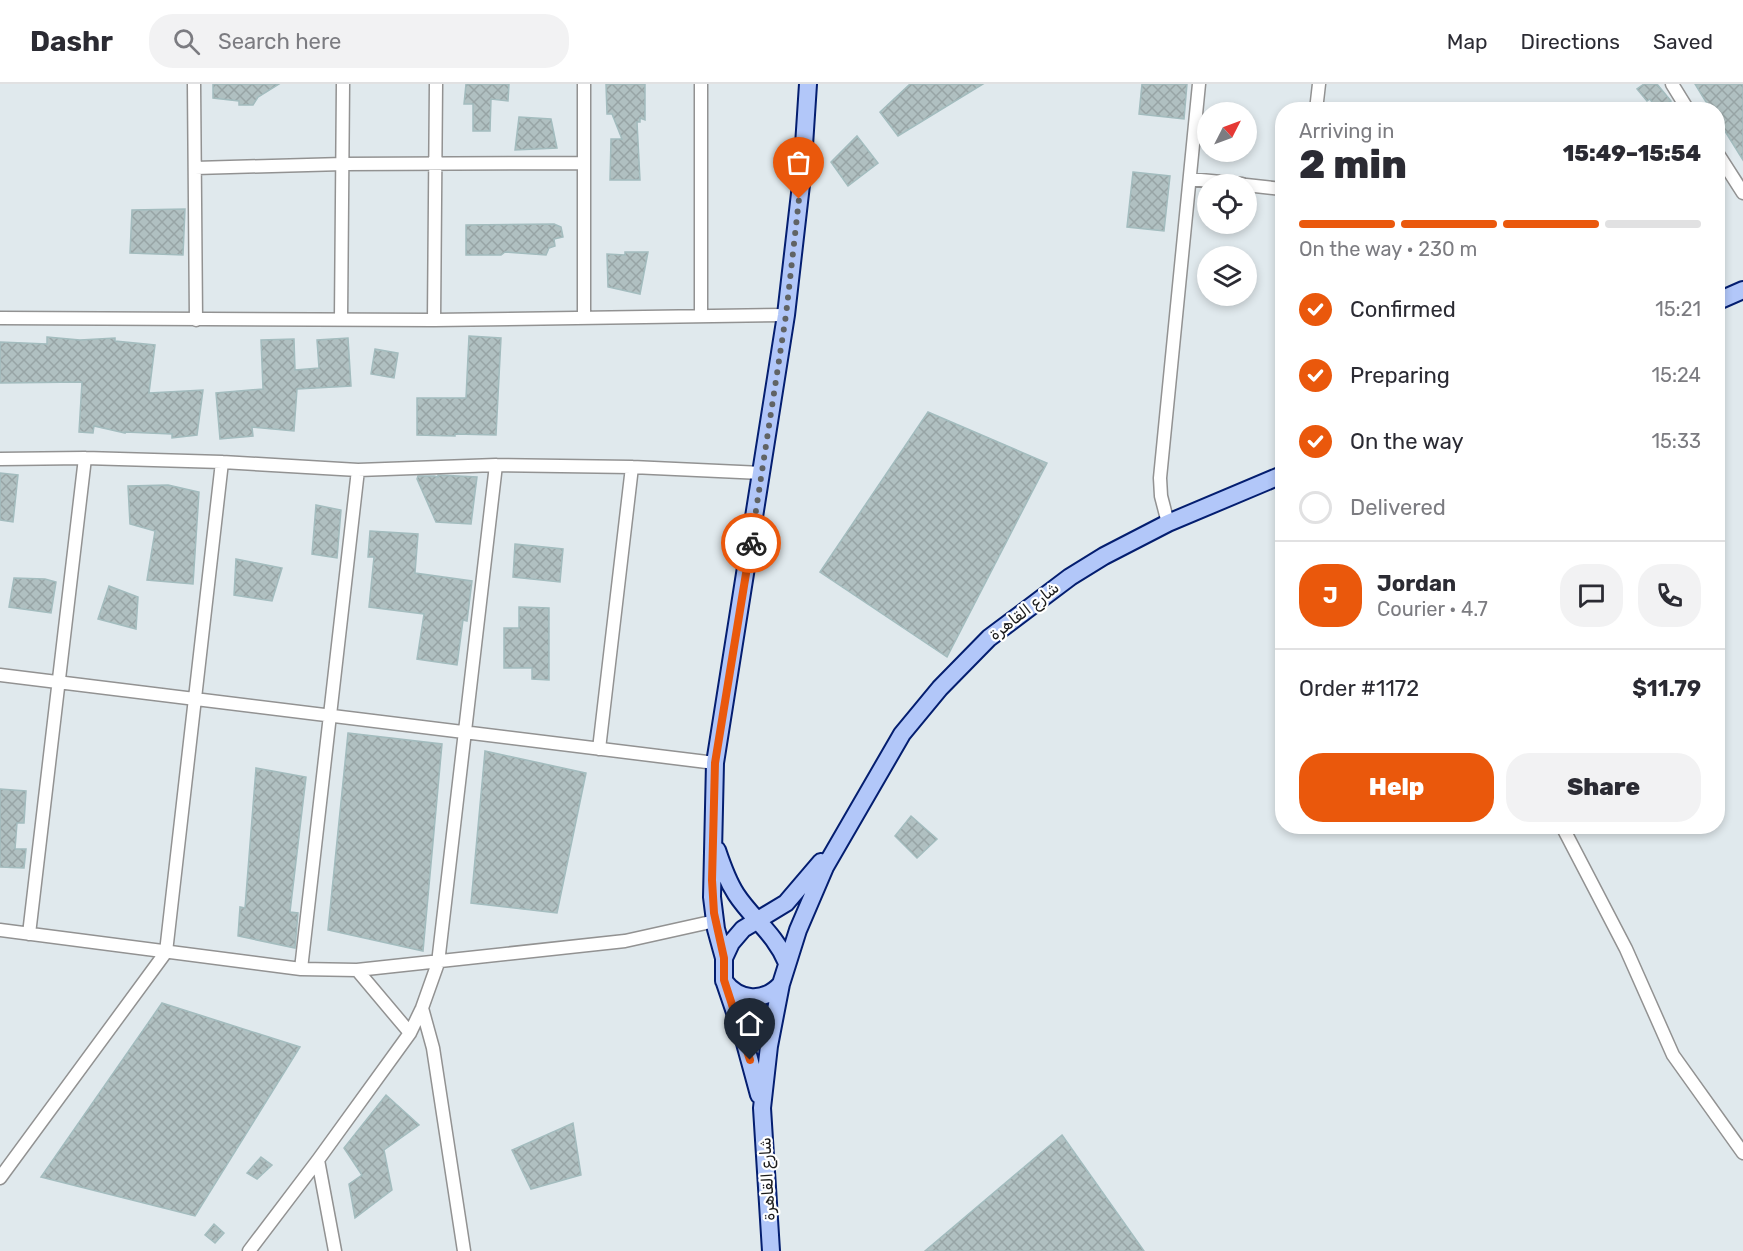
<!DOCTYPE html>
<html lang="en">
<head>
<meta charset="utf-8">
<style>
	body { margin:0; font-family:Rubik,Vazirmatn,sans-serif; background:#f2f2f3; color:#2b2b33; height:100vh; display:flex; flex-direction:column; font-size:22px; white-space:nowrap }
	* { box-sizing:border-box; margin:0 }
	p { font-size:20px; color:#7c7c81 }
	.icon { flex:none; width:33px; height:33px; fill:none; stroke:currentColor; stroke-width:2; stroke-linecap:round; stroke-linejoin:round }
	.map { position:relative; flex:1; overflow:hidden }
	.sheet { position:absolute; left:1275px; top:18px; width:450px; height:732px; display:flex; flex-direction:column; background:#fff; border-radius:24px; box-shadow:0 3px 9px #0003 }
	.sheet>* { flex:none }
	.needle { width:39px; rotate:48deg }
	.controls { position:absolute; left:1197px; top:18px; display:grid; gap:12px }
	.controls a { display:grid; place-items:center; width:60px; height:60px; border-radius:50%; background:#fff; box-shadow:0 3px 9px #0003; font-size:30px }
	.pin { position:absolute; display:grid; place-items:center; width:51px; height:51px; color:#fff; margin:-62px -26px; border-radius:50% 50% 50% 0; rotate:-45deg; box-shadow:0 0 6px #0007 }
	.pin .icon { rotate:45deg }
	.courier { position:absolute; display:grid; place-items:center; width:60px; height:60px; margin:-30px; border:4px solid #ea580c; border-radius:50%; background:#fff; color:#222; box-shadow:0 2px 8px #0007 }
	.overview em { font-style:normal; font-weight:800 }
	.overview div { display:flex; flex-direction:column-reverse }
	.overview { display:flex; align-items:center; justify-content:space-between; height:102px; padding:0 24px }
	h1 { font-size:39px; font-weight:800; line-height:45px }
	.bar { display:grid; grid-template-columns:repeat(4,1fr); gap:9px 6px; align-content:center; height:72px; padding:0 24px }
	.bar i { height:8px; border-radius:4px; background:#e1e1e2 }
	.bar .selected { background:#ea580c }
	.bar p { grid-column:span 4 }
	.line { display:flex; align-items:center; gap:15px; padding:0 24px; border-top:2px solid #e1e1e2 }
	.line div { flex:1 }
	.round { display:grid; place-items:center; flex:none; width:63px; height:63px; border-radius:24px; background:#f2f2f3 }
	ol { padding:0 24px; list-style:none }
	li { display:flex; align-items:center; gap:18px; height:66px }
	li p { margin-inline-start:auto }
	li .icon { padding:6px; border-radius:50%; background:#ea580c; color:#fff; stroke-width:4 }
	li:last-child { color:#7c7c81 }
	li i { width:33px; height:33px; border:3px solid #e1e1e2; border-radius:50% }
	.action { display:flex; gap:12px; margin-top:auto; padding:12px 24px }
	.action a { flex:1; height:69px; border-radius:24px; background:#ea580c; color:#fff; font-size:24px; font-weight:800; line-height:69px; text-align:center }
	.action a+a { background:#f2f2f3; color:#2b2b33 }
	header { display:flex; align-items:center; gap:36px; box-sizing:border-box; height:84px; padding:0 30px; background:#fff; border-bottom:2px solid #e1e1e2 }
	header strong { font-size:28px }
	nav { display:flex; gap:33px; margin-inline-start:auto; font-size:21px }
	.search { width:420px; height:54px; background:#f2f2f3; display:flex; align-items:center; gap:15px; box-sizing:border-box; padding:0 21px; border-radius:24px; color:#7c7c81; font-size:22px }
	.map>svg:first-child { display:block }
	.building { fill:url(#building-cross-hatch); stroke:#a3bcbe; stroke-width:1.5 }
	.lines { fill:none; stroke-linecap:round; stroke-linejoin:round }
	.street-casing { stroke:#929292; stroke-width:15 }
	.secondary-casing { stroke:#041e70; stroke-width:20 }
	.street { stroke:#fff; stroke-width:12 }
	.secondary { stroke:#b2c7f9; stroke-width:16 }
	.done { stroke:#606364; stroke-width:6; stroke-dasharray:0 10.8 }
	.route { stroke:#ea580c; stroke-width:8 }
	.labels { text-anchor:middle; dominant-baseline:central; stroke-width:4.5; stroke-linejoin:round; paint-order:stroke }
	.street-label { font-size:16px; fill:#1b1b1b; stroke:#fff }
</style>
</head>
<body>
<header>
<strong>Dashr</strong>
<div class="search"><svg class="icon" aria-label="search" viewBox="0 0 24 24"><circle cx="10" cy="10" r="6"/><path d="M15 15l6 6"/></svg>Search here</div>
<nav><a>Map</a><a>Directions</a><a>Saved</a></nav>
</header>
<div class="map">
<svg width="1743" height="1167" viewBox="0 0 1743 1167">
	<defs>
		<pattern id="building-cross-hatch" width="8" height="8" patternUnits="userSpaceOnUse" patternTransform="scale(1.5)"><rect width="8" height="8" fill="#b0c0c1"/><path d="M0 0l8 8M0 8l8-8" fill="none" stroke="#97a4a5"/></pattern>
	</defs>
	<rect width="100%" height="100%" fill="#e0e9ed"/>
	<path class="building" d="M213,0H279L258,13L253,21H239V17L213,14Z
		M466,0H509L508,17L491,15L490,47H473V20H464Z
		M606,0H645V36L640,34V38H637L640,96H610L611,55H622L612,30H607Z
		M910,0H983L898,52L880,28Z
		M1142,0H1187L1184,35L1139,30Z
		M1644,0H1657L1671,17L1657,26L1650,15L1647,17L1637,5Z
		M1695,0H1743V76L1718,36V26H1711Z
		M519,33L551,35L557,64L515,66Z
		M857,52L878,79L848,102L831,78Z
		M1133,88L1170,92L1164,147L1127,143Z
		M185,125L183,171L130,169L132,126Z
		M554,140L561,143L563,153L554,155L555,162L549,164L546,171L505,168L501,171H466V141Z
		M625,168H648L640,210L608,203L607,170L625,171Z
		M469,252L501,254L496,351L455,350V352L417,351V314H466Z
		M47,253L80,256L115,254V257L155,261L149,309L203,306L197,351L172,354V350L125,348V349L94,342L93,349L79,348L82,298L0,299V258L47,260Z
		M348,254L351,302L297,305L294,347L252,343L253,352L220,355L216,309L263,305L261,256L294,255L295,286L319,284L317,256Z
		M375,265L398,269L394,294L371,290Z
		M928,328L1047,379L947,573L820,488Z
		M0,389L18,391L13,438L0,436Z
		M438,391L477,393L471,440L436,438L417,395L418,392H434L438,393Z
		M168,401L199,408L193,500L147,496L155,447L130,440L128,402Z
		M316,421L341,426L337,474L312,470Z
		M370,447L418,450L415,489L472,497L467,537L463,536L457,581L417,575L424,530L369,523L374,473H368Z
		M515,460L563,465L560,498L513,493Z
		M236,475L282,484L272,517L234,511Z
		M14,494L45,495L56,498L51,529L9,523Z
		M109,502L138,513L136,545L98,535Z
		M519,523L549,524V596L532,595V584H504V544H519Z
		M348,649L442,660L423,867L328,846Z
		M485,667L586,689L557,829L471,819Z
		M256,684L306,693L290,828L298,829L295,864L238,852L240,823L245,824Z
		M0,705L26,707L24,739H17L15,765H26L24,784L0,783Z
		M911,732L937,755L917,774L895,752Z
		M162,919L300,963L195,1132L41,1093Z
		M386,1011L419,1041L384,1066L392,1106L355,1134L349,1100L362,1091L344,1064Z
		M573,1039L581,1091L531,1105L512,1066Z
		M1062,1051L1144,1167H925Z
		M261,1073L272,1081L257,1095L247,1089Z
		M214,1140L224,1149L215,1159L205,1151Z"/>
	<g class="lines">
		<defs>
			<path id="street" d="M194,0L196,236
				M584,0V234
				M701,0V232
				M1672,0L1688,26
				M1316,26L1319,0
				M1718,70L1743,109
				M195,84L343,80L584,79
				M1190,95L1242,100
				M1246,101L1282,105
				M0,234L434,236L786,231
				M341,235L343,0
				M434,236L436,0
				M0,375L85,374L222,378L358,386L496,381L632,383L762,389
				M1168,439L1161,412L1160,394L1199,0
				M0,591L715,679
				M599,665L632,383
				M1562,742L1626,865L1673,971L1743,1069
				M0,846L301,885L357,886L625,857L715,837
				M29,850L85,374
				M301,885L358,386
				M357,886L410,949
				M422,924L433,964L464,1167
				M318,1076L335,1167
				M0,1094L166,868L222,378
				M249,1167L318,1076L410,949L422,924L438,879L496,381"/>
			<path id="secondary" d="M1718,217L1743,206
				M717,766C722,781 727,796 736,810C753,836 774,848 787,879
				M724,874L716,845L712,813L715,679L786,231L802,92L808,0
				M724,897C739,917 764,919 781,900
				M759,1011L743,952L724,896V874L731,859L743,845L786,819L821,778
				M771,1167L762,1024L769,962L781,900L798,846L825,783L902,650L940,604L989,554L1070,493L1104,472L1168,439L1282,391"/>
		</defs>
		<use href="#street" class="street-casing"/>
		<use href="#secondary" class="secondary-casing"/>
		<use href="#street" class="street"/>
		<use href="#secondary" class="secondary"/>
	</g>
	<g class="lines">
		<path class="done" d="M751,459L786,231L799,115"/>
		<path class="route" d="M750,976L724,896V874L714,829L712,796L715,679L751,459"/>
	</g>
	<g class="labels">
		<g class="street-label">
			<text transform="translate(1024 527) rotate(-38)">شارع القاهرة</text>
			<text transform="translate(767 1095) rotate(-93)">شارع القاهرة</text>
		</g>
	</g>
</svg>
<div class="controls">
<a><svg class="needle" viewBox="-14 -14 28 28"><path d="M0-13l5 13h-10z" fill="#e53935"/><path d="M0 13l5-13h-10z" fill="#7c7c81"/></svg></a>
<a><svg class="icon" aria-label="locate" viewBox="0 0 24 24"><circle cx="12" cy="12" r="6"/><path d="M12 2v4M12 18v4M2 12h4M18 12h4"/></svg></a>
<a><svg class="icon" aria-label="layers" viewBox="0 0 24 24"><path d="M12 4l9 5-9 5-9-5zM3 14l9 5 9-5"/></svg></a>
</div>
<div class="pin" style="left:799px;top:115px;background:#ea580c"><svg class="icon" aria-label="bag" viewBox="0 0 24 24"><path d="M5 8h14l-1 12H6zM9 8a3 3 0 0 1 6 0"/></svg></div>
<div class="pin" style="left:750px;top:976px;background:#1f2937"><svg class="icon" aria-label="home" viewBox="0 0 24 24"><path d="M3 11l9-7 9 7M6 9v11h12V9"/></svg></div>
<div class="courier" style="left:751px;top:459px"><svg class="icon" aria-label="bike" viewBox="0 0 24 24"><circle cx="6" cy="16" r="4"/><circle cx="18" cy="16" r="4"/><path d="M6 16l4-8h5l3 8M10 8l3 8H6M13 5h3"/></svg></div>
<section class="sheet">
<div class="overview"><div><h1>2 min</h1><p>Arriving in</p></div><em>15:49–15:54</em></div>
<div class="bar"><i class="selected"></i><i class="selected"></i><i class="selected"></i><i></i><p>On the way · 230 m</p></div>
<ol>
<li><svg class="icon" aria-label="check" viewBox="0 0 24 24"><path d="M5 12l5 5 9-10"/></svg>Confirmed<p>15:21</p></li>
<li><svg class="icon" aria-label="check" viewBox="0 0 24 24"><path d="M5 12l5 5 9-10"/></svg>Preparing<p>15:24</p></li>
<li><svg class="icon" aria-label="check" viewBox="0 0 24 24"><path d="M5 12l5 5 9-10"/></svg>On the way<p>15:33</p></li>
<li><i></i>Delivered</li>
</ol>
<div class="line" style="height:108px"><b class="round" style="background:#ea580c;color:#fff">J</b><div><b>Jordan</b><p>Courier · 4.7</p></div><a class="round"><svg class="icon" aria-label="chat" viewBox="0 0 24 24"><path d="M4 5h16v11H9l-5 4z"/></svg></a><a class="round"><svg class="icon" aria-label="phone" viewBox="0 0 24 24"><path d="M5 4h4l2 5-3 2q2 4 5 5l2-3 5 2v4C11 20 4 13 5 4z"/></svg></a></div>
<div class="line" style="height:78px"><div>Order #1172</div><b>$11.79</b></div>
<div class="action"><a>Help</a><a>Share</a></div>
</section>
</div>
</body>
</html>
